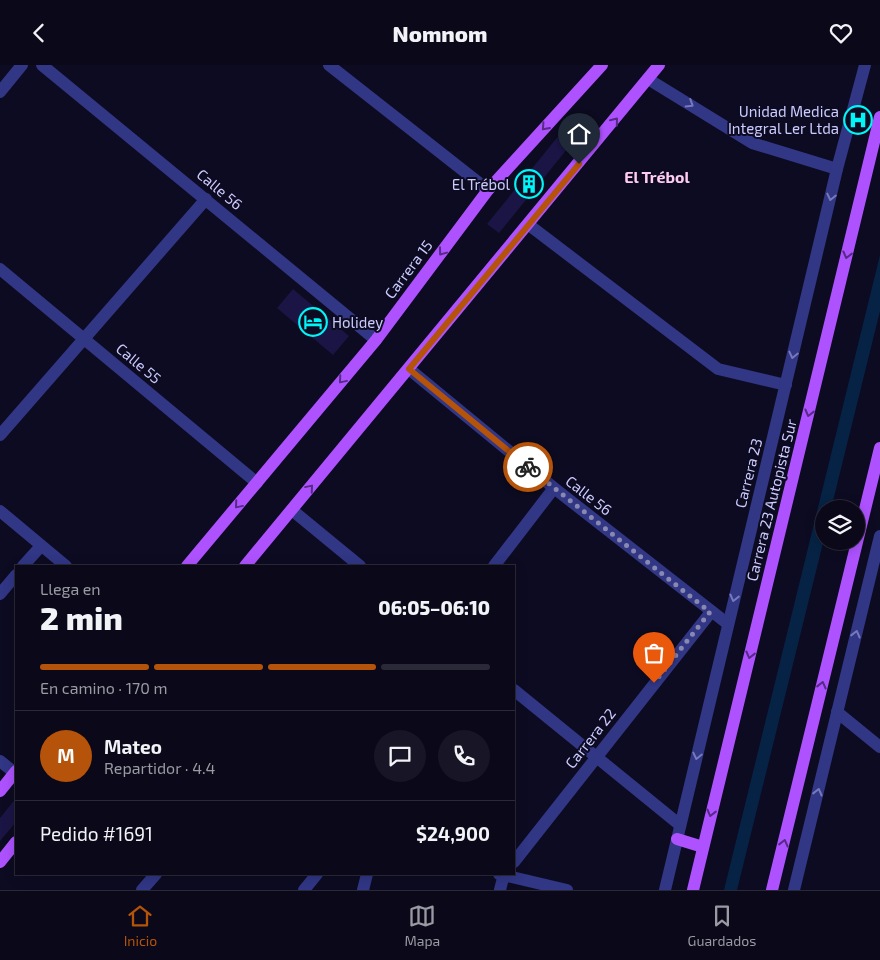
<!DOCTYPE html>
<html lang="es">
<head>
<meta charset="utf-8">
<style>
	body { margin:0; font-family:"Exo 2",sans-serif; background:#181626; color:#f1f3f6; height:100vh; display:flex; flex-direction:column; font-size:19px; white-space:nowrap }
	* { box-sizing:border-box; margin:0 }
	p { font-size:16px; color:#999aa2 }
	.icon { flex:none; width:28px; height:28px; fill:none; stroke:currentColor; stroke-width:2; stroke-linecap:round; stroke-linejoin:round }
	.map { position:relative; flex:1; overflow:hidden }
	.details { position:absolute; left:15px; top:500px; width:500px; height:310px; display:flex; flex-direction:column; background:#0a0819; border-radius:0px; box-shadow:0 2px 12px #0003,0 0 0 1px #2a2938 }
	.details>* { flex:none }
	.fabs { position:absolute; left:815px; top:435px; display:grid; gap:10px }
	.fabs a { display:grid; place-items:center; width:50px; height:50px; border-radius:50%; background:#0a0819; box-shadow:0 2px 12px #0003,0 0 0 1px #2a2938; font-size:25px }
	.pin { position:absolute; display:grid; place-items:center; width:42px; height:42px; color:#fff; margin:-51px -21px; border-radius:50% 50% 50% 0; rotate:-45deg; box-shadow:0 0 5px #0007 }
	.pin .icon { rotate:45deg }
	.courier { position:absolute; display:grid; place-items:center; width:50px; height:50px; margin:-25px; border:4px solid #b45309; border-radius:50%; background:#fff; color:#222; box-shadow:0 1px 6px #0007 }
	.overview em { font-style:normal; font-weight:800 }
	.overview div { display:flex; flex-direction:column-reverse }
	.overview { display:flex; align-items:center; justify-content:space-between; height:85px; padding:0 25px }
	h1 { font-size:32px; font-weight:800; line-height:38px }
	.bar { display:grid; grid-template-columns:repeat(4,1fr); gap:8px 5px; align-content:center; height:60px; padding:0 25px }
	.bar i { height:6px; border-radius:4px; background:#2a2938 }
	.bar .current { background:#b45309 }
	.bar p { grid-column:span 4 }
	.line { display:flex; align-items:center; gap:12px; padding:0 25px; border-top:1px solid #2a2938 }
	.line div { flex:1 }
	.round { display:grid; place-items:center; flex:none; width:52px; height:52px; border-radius:26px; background:#181626 }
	header { display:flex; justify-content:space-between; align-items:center; height:65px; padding:0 25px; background:#0a0819; font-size:22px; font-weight:800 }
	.menu { display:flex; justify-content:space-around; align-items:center; height:70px; border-top:1px solid #2a2938; background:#0a0819; font-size:14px; color:#999aa2 }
	.menu a { display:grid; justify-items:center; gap:2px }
	.menu .current { color:#b45309 }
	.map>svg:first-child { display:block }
	.water { fill:#062345 }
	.building { fill:#1a1544 }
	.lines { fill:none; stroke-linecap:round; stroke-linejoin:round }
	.minor { stroke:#313685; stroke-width:12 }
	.tertiary { stroke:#313685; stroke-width:12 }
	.primary { stroke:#ae52ff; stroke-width:12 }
	.oneway { stroke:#7779bc }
	.oneway2 { stroke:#552b85 }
	.done { stroke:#8988b1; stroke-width:5; stroke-dasharray:0 9 }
	.route { stroke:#b45309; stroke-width:6 }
	.labels { text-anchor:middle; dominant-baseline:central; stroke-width:4; stroke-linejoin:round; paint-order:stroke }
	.poi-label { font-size:15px; fill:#cccbff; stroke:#0d0b21; text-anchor:end }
	.street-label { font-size:15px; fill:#cccbff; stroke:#0d0b21 }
	.neighbourhood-label { font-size:16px; font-weight:bold; fill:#ffcdf2; stroke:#0d0b21 }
</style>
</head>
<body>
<header><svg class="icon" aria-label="back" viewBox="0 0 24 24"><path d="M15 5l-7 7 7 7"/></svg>Nomnom<svg class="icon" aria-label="heart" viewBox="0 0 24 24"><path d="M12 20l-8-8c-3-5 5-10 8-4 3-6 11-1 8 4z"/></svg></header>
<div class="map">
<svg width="880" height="825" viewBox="0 0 880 825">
	<rect width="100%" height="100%" fill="#0d0b21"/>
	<path class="water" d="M880,190V246L831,444H824V474L737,825H724Z"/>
	<path class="building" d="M560,69L572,78L499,168L487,159Z
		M293,224L349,271L333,290L277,243Z
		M16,733V757L0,776V753Z"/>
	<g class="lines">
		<path class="minor" d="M329,0L488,125
			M648,14L752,78L837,104
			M0,27L22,0
			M529,160L718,304L786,320
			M0,204L257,418
			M409,304L554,423L728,559
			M0,370L206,134
			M292,445L360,501
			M0,446L66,501
			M23,501L41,481
			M494,501L554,423
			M0,529L16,510
			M514,625L680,760
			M837,647L880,682
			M0,696L15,708
			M514,797L711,547
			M499,809L567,825
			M142,825L156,809
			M304,825L317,809
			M363,825L367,809
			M500,825L504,809"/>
		<path class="tertiary" d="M42,0L376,275
			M665,825L837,104L865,0
			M794,825L880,471"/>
		<path class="primary" d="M187,501L376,275L488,125L602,0
			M245,501L659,0
			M0,726L16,706
			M677,774L703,782
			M0,797L16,777
			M693,825L880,52
			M772,825L880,383"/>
	</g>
	<defs><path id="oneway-chevron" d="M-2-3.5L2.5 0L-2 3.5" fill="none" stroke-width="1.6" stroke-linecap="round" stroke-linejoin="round" transform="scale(1.25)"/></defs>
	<g class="oneway">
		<use href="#oneway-chevron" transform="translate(690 39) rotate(32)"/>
		<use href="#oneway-chevron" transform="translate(831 132) rotate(103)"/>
		<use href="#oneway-chevron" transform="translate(793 290) rotate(103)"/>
		<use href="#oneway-chevron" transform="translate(734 533) rotate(104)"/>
		<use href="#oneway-chevron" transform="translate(856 569) rotate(-76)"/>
		<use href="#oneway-chevron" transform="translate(697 691) rotate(103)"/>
		<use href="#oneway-chevron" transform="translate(818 727) rotate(-76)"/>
	</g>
	<g class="oneway2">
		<use href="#oneway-chevron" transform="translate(615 56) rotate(-51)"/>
		<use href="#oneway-chevron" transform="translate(545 62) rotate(132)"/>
		<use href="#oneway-chevron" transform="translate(442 187) rotate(127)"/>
		<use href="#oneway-chevron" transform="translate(847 190) rotate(104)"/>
		<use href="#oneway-chevron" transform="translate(342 315) rotate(130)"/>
		<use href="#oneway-chevron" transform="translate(809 348) rotate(104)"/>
		<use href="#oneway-chevron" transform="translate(310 423) rotate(-50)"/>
		<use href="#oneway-chevron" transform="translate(238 440) rotate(130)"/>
		<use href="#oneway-chevron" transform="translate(750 590) rotate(104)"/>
		<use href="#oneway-chevron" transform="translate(822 620) rotate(-76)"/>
		<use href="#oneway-chevron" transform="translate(711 748) rotate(104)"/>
		<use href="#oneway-chevron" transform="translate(784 778) rotate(-76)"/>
	</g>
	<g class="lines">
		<path class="done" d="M528,402L710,547L654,618"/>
		<path class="route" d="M528,402L409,304L579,99"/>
	</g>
	<defs>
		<symbol id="hospital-ring" viewBox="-11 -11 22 22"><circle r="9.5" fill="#0d0b21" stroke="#00f5f6" stroke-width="1.5"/><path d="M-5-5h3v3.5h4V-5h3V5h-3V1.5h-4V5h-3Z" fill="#00f5f6"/></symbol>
		<symbol id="building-ring" viewBox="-11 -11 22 22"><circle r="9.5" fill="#0d0b21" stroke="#00f5f6" stroke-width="1.5"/><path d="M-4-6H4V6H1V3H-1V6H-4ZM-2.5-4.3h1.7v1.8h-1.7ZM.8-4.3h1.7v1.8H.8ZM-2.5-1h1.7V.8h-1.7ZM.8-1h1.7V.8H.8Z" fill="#00f5f6"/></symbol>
		<symbol id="hotel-ring" viewBox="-11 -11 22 22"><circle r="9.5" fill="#0d0b21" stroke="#00f5f6" stroke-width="1.5"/><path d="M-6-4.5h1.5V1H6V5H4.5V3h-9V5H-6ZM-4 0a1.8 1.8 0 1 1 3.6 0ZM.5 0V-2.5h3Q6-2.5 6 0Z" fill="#00f5f6"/></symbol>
	</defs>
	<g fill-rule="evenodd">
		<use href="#hospital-ring" x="842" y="39" width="32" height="32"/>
		<use href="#building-ring" x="513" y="103" width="32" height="32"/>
		<use href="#hotel-ring" x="297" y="241" width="32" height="32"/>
	</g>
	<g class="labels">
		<g class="poi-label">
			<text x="839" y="46">Unidad Medica<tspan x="839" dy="17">Integral Ler Ltda</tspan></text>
			<text x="510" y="119">El Trébol</text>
			<text x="332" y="257" text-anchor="start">Holidey</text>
		</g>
		<g class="street-label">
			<text transform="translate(220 124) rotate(40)">Calle 56</text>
			<text transform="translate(408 204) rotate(-53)">Carrera 15</text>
			<text transform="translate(139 298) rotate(40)">Calle 55</text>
			<text transform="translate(748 408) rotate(-76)">Carrera 23</text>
			<text transform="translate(589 430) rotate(38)">Calle 56</text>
			<text transform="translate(771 435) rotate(-76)">Carrera 23 Autopista Sur</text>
			<text transform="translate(590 673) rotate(-52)">Carrera 22</text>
		</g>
		<g class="neighbourhood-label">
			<text x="657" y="111">El Trébol</text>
		</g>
	</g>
</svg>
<div class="fabs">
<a><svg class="icon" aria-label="layers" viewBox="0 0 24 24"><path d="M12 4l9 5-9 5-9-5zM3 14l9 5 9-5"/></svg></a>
</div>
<div class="pin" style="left:654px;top:618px;background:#ea580c"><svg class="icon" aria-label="bag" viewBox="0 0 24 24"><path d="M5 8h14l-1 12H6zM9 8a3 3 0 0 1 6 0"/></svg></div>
<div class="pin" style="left:579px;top:99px;background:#1f2937"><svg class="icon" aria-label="home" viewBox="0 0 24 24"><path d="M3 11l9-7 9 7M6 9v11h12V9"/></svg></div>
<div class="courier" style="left:528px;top:402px"><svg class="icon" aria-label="bike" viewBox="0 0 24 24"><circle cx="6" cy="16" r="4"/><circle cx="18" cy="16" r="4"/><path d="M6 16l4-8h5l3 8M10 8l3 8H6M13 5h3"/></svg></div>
<section class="details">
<div class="overview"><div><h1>2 min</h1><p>Llega en</p></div><em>06:05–06:10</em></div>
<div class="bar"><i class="current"></i><i class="current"></i><i class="current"></i><i></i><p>En camino · 170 m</p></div>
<div class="line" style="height:90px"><b class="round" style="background:#b45309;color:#fff">M</b><div><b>Mateo</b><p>Repartidor · 4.4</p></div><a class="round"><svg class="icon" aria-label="chat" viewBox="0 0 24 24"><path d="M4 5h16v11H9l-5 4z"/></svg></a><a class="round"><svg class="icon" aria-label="phone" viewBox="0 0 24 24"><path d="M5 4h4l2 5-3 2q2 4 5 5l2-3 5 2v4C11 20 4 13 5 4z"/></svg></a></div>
<div class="line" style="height:65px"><div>Pedido #1691</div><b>$24,900</b></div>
</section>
</div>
<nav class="menu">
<a class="current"><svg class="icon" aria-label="home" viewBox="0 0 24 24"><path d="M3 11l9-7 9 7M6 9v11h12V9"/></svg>Inicio</a>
<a><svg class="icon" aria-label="map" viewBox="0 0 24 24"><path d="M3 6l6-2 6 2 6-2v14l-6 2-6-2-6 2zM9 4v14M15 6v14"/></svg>Mapa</a>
<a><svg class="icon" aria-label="saved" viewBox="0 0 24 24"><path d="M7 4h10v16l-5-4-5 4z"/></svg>Guardados</a>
</nav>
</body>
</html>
